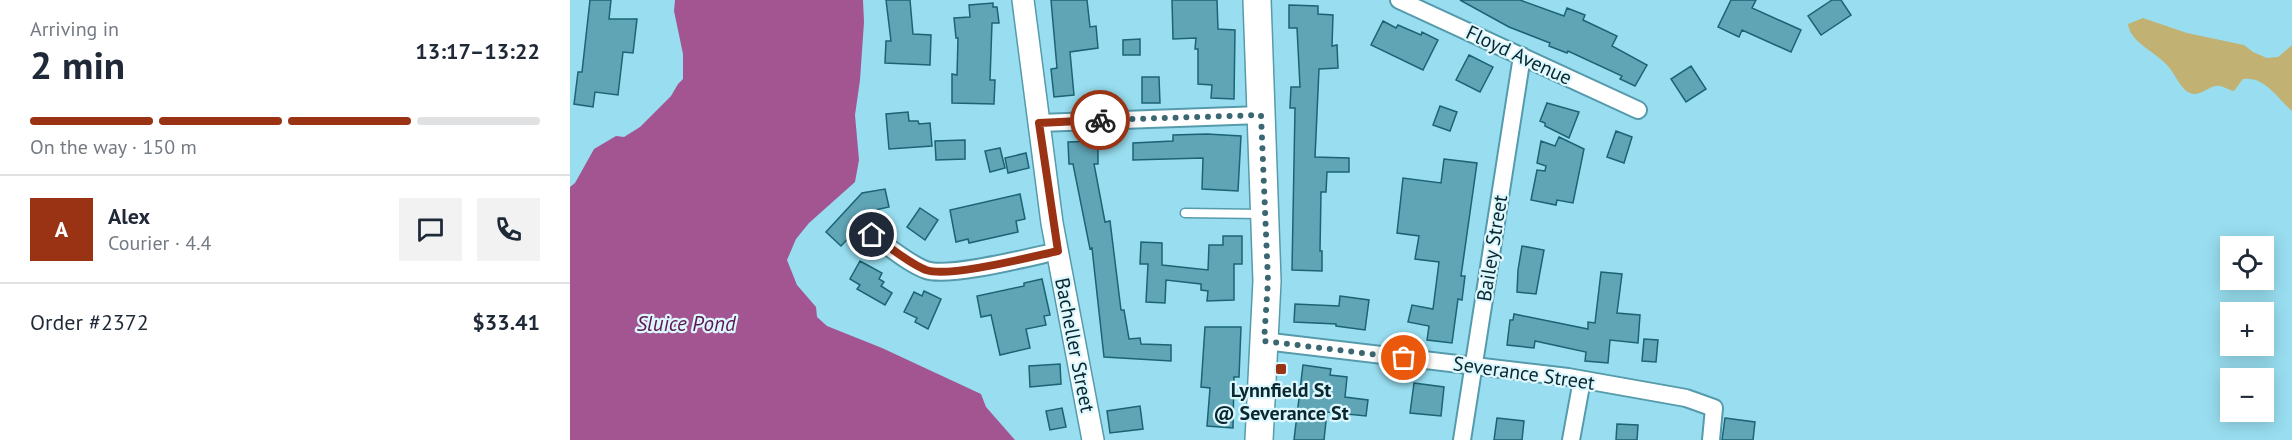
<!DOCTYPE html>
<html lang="en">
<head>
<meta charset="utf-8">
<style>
	body { margin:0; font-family:"PT Sans",sans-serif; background:#f2f2f3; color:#1f2937; height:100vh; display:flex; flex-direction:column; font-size:22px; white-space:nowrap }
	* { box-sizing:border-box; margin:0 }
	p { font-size:20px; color:#747a83 }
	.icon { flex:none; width:33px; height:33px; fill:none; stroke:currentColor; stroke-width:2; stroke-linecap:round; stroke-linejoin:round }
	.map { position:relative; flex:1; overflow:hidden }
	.details { display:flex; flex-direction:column; background:#fff; width:570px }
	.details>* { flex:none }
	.buttons { position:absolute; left:1650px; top:236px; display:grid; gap:12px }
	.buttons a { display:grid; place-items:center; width:54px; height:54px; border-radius:0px; background:#fff; box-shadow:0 3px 15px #0003; font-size:30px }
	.pin { position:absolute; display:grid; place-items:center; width:51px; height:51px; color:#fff; margin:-26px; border:3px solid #fff; border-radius:50%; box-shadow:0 2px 6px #0007 }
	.courier { position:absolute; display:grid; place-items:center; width:60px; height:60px; margin:-30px; border:4px solid #9a3214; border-radius:50%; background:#fff; color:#222; box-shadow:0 2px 8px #0007 }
	.head em { font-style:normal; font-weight:700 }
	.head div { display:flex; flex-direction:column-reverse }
	.head { display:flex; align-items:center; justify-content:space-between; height:102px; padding:0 30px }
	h1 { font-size:39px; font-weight:700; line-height:45px }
	.bar { display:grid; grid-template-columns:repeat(4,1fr); gap:9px 6px; align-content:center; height:72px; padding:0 30px }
	.bar i { height:8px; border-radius:4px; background:#e0e1e3 }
	.bar .selected { background:#9a3214 }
	.bar p { grid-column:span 4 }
	.line { display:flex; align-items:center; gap:15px; padding:0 30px; border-top:2px solid #e0e1e3 }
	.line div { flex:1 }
	.round { display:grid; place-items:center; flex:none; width:63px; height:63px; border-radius:0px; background:#f2f2f3 }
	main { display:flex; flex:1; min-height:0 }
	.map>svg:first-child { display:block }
	.green { fill:#c1b273 }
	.water { fill:#a25591 }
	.building { fill:#60a5b6; stroke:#1a6475; stroke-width:1.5 }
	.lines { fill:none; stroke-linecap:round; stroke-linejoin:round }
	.service-casing { stroke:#569bac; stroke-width:11 }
	.minor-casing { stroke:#569bac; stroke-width:20 }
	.tertiary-casing { stroke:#569bac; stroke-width:24 }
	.primary-casing { stroke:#569bac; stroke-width:30 }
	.service { stroke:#fff; stroke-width:8 }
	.minor { stroke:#fff; stroke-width:16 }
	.tertiary { stroke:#fff; stroke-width:21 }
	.primary { stroke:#fff; stroke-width:27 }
	.done { stroke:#3b6772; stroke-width:6; stroke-dasharray:0 10.8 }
	.route { stroke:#9a3214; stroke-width:8 }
	.poi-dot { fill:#9a3214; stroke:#ddf7ff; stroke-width:2 }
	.labels { text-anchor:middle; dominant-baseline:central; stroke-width:4.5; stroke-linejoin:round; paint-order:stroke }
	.street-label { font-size:20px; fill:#09272e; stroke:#ddf7ff }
	.poi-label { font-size:20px; font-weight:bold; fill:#09272e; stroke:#ddf7ff }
	.water-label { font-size:21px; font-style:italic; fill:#5e1551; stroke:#ddf7ff }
</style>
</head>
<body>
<main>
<section class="details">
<div class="head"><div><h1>2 min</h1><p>Arriving in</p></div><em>13:17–13:22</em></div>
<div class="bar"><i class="selected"></i><i class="selected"></i><i class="selected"></i><i></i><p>On the way · 150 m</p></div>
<div class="line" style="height:108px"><b class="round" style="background:#9a3214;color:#fff">A</b><div><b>Alex</b><p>Courier · 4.4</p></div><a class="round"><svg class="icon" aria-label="chat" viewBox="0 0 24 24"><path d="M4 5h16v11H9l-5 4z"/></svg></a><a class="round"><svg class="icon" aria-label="phone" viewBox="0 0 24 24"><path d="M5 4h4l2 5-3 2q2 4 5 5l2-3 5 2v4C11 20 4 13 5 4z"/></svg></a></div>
<div class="line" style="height:78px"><div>Order #2372</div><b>$33.41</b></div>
</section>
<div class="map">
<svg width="1722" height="440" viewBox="0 0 1722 440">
	<rect width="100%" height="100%" fill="#98def0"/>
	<path class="green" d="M1573,18L1617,33L1674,45L1683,52L1697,58L1708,57L1722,45V111C1707,98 1695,76 1673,79L1664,91C1657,90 1653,85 1646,86C1638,87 1629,97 1620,93C1610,89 1604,71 1596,64C1585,52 1560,42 1558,24Z"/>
	<path class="water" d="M105,0H293L294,22L290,80L285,115L289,160L285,182L239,223L226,239L217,260L227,285L246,307L247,317L257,326L312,348L411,394L416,407L445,440H0V187L5,183L24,149L46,136L54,137L70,127L101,96L108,84L113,79V54L104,11Z"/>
	<path class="building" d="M20,0H41L39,19H67L63,53L53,52L48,95L25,92L23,107L4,104L8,72H12Z
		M316,0H340L343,34L361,35L360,65L315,63L316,41H321Z
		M481,0H517L520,27L526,26L528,48L500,52L504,95L484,97L481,69L487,68Z
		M602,0H647L648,29L665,30L664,99L641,98L642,85L628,84V49H625L626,38L603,39Z
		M890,0H950L994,16L997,8L1015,15L1013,20L1047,36L1042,46L1077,65L1065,86L1050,79L1052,76L998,51L997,53L979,46L980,43L939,27Z
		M1161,0H1186L1182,8L1231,30L1221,52L1172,30L1169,37L1148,27Z
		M1262,0H1271L1281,15L1251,35L1238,16Z
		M423,3V7H427L429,23H422L420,80H425L424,104L382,103V74L387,75L388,38H386L384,18L400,17L399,5Z
		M719,5L748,6V14L763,15L762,46L767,45L768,68L749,69L745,157L779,158V172H757L756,192H751L750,251H752V271L722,270L725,108H720L721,87H730L727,28H719Z
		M813,21L826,28L828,25L851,35L852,32L868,40L853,70L801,45Z
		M570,39V55H553V40Z
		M899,55L923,67L910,92L886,80Z
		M1121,66L1136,89L1116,102L1101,79Z
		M572,77H589L590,103H572Z
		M977,103L1009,112L999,138L975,126V123L970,121Z
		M870,106L887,112L880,131L863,125Z
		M338,112L339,121H348L349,124L360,123L362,146L319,149L316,114Z
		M1046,131L1062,137L1054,163L1037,157Z
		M637,134L671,136L668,191L632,189L633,158L563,160V143L603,141V135Z
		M989,137L1014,149L1003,203L987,200L986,205L961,200L967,170L975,171L976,166L967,163L971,141L985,146Z
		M395,140V159L366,160L365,141Z
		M528,141V164H524L535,222L540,221L551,310H554L559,339L570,338L571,344L601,345V361L534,357L522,248L520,249L503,164H499L498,142Z
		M430,148L435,168L420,172L415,151Z
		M456,153L459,168L438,173L435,158Z
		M874,159L907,163L891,276H895L892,300L888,299L882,343L857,340L859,326L838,322L842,305L863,309L869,262L845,259L849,236L827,233L833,178L871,183Z
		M315,189L319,207L305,210L271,246L256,232L292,193Z
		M450,194L455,219L446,221L448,232L399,243L398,239L386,242L380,210Z
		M350,208L368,220L355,240L337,227Z
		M653,236H672V264H664V300L637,301L638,291L631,290V284L596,280L595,303L576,302L578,264H570L571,242L592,243V265L638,270L639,245H653Z
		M952,246L974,250L966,294L947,292L948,270Z
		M290,261L312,273L309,279L314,282L311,286L322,293L315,305L287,289L290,285L280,279Z
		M1031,272L1052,274L1047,313L1070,315L1068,343L1040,340L1038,363L1015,361L1016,352L965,341L964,348L937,345L940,320H943L944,314L1018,329V322L1025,323Z
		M472,279L480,315L474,316L476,325L456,329L460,348L430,355L421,315L411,317L407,296L454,286V283Z
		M354,291L371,299L358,329L345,322L347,318L334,312L344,292L352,296Z
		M770,296L799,300L795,330L766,326V324L724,322L725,304L769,306Z
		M635,327H671L669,377H664L663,428L637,426L640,388L631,387Z
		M1074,339L1088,340L1086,362L1072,361Z
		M490,364L491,384L460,387L459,366Z
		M733,365L761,369L760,375L777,377L775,397L798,400L796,416L757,412L754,440H724Z
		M844,383L874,387L871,416L840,413Z
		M570,406L573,429L540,433L537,411Z
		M492,408L496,427L480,430L476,411Z
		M927,418L954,421L952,440H924Z
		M1155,418L1185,422L1183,440H1152Z
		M1047,424L1068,425L1067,440H1046Z"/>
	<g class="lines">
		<defs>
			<path id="service" d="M615,213L692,214"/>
			<path id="minor" d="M829,0L1068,110
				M469,123L691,115
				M302,235C318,246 339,264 356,270C379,278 460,257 488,251
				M694,341L998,377L1116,398L1144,408L1141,440
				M892,440L952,56
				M1001,440L1012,380"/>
			<path id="tertiary" d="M453,0L482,223L523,440"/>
			<path id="primary" d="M687,0L697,281L689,440"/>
		</defs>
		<use href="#service" class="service-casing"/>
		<use href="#minor" class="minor-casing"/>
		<use href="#tertiary" class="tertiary-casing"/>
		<use href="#primary" class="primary-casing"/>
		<use href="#service" class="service"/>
		<use href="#minor" class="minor"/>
		<use href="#tertiary" class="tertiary"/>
		<use href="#primary" class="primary"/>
	</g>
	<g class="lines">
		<path class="done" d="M530,120L691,115L698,281L694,341L834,358"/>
		<path class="route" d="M302,235C319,246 338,263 356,270C379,278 460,257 488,251L469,123L530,120"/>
	</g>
	<rect class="poi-dot" x="705" y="363" width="12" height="12" rx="3"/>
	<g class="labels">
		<g class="street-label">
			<text transform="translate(949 55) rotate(25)">Floyd Avenue</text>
			<text transform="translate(922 248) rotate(-81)">Bailey Street</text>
			<text transform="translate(505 345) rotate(79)">Bacheller Street</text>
			<text transform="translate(954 373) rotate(8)">Severance Street</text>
		</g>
		<g class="poi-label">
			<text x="711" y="390">Lynnfield St<tspan x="711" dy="23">@ Severance St</tspan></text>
		</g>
		<g class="water-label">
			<text x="116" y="323">Sluice Pond</text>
		</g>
	</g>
</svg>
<div class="buttons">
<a><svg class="icon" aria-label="locate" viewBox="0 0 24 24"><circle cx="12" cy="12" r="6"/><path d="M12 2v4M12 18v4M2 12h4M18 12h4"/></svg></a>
<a>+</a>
<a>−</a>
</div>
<div class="pin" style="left:834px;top:358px;background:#ea580c"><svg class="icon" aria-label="bag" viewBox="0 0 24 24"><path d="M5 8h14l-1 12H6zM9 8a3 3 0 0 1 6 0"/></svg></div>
<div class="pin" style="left:302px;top:235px;background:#1f2937"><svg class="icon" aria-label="home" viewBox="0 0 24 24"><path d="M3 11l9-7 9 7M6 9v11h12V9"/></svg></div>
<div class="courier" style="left:530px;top:120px"><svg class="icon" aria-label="bike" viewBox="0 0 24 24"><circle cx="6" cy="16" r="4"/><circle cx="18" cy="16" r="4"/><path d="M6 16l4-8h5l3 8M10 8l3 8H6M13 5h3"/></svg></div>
</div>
</main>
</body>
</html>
